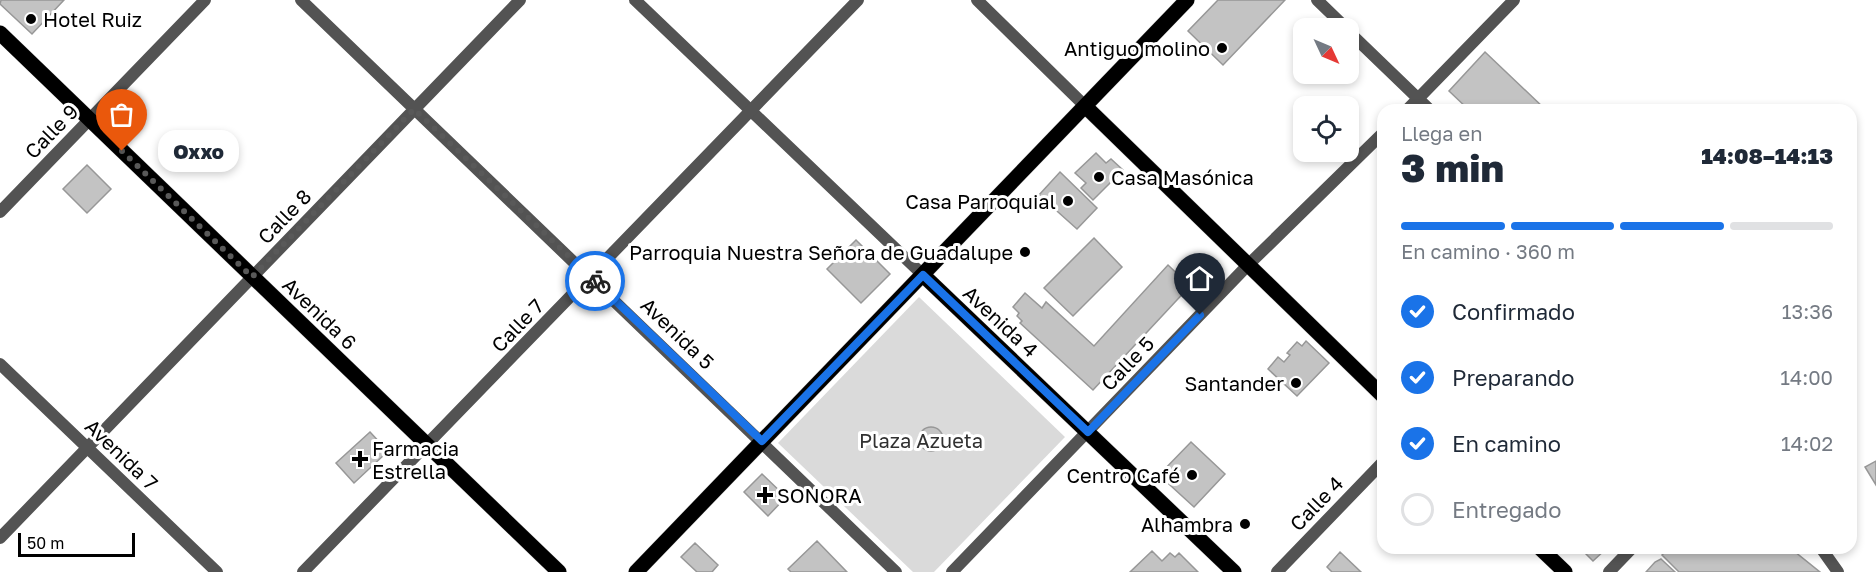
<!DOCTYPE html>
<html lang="es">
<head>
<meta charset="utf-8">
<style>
	body { margin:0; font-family:"Golos Text",sans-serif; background:#f6f6f7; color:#1f2937; height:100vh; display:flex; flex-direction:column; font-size:22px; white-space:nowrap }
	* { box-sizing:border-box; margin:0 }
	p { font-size:20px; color:#747a83 }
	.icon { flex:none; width:33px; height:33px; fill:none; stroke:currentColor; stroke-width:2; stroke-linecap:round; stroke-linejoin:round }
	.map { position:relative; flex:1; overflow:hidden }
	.side { position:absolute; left:1377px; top:104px; width:480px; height:450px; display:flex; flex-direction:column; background:#fff; border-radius:18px; box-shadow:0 3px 9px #0003 }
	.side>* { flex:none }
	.needle { width:39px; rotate:134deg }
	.tools { position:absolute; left:1293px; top:18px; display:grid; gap:12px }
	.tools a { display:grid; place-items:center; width:66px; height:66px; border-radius:12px; background:#fff; box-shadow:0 3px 9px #0003; font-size:30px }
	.scale { position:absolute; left:18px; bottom:15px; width:117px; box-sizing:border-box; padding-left:6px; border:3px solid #000; border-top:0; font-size:16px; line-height:21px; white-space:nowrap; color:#000; -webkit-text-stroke:4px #fff; paint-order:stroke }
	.pin { position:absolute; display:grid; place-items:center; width:51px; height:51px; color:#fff; margin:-62px -26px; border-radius:50% 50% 50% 0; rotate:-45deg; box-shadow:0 0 6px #0007 }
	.pin .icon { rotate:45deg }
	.courier { position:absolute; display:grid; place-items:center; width:60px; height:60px; margin:-30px; border:4px solid #1a73e8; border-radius:50%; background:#fff; color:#222; box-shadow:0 2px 8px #0007 }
	.bubble { position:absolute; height:42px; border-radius:18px; background:#fff; box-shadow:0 3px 9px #0003; font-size:20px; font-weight:800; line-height:42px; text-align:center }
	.overview em { font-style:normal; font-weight:800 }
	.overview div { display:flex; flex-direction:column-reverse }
	.overview { display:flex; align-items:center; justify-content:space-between; height:102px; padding:0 24px }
	h1 { font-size:39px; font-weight:800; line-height:45px }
	.bar { display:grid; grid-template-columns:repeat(4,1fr); gap:9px 6px; align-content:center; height:72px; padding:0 24px }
	.bar i { height:8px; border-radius:4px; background:#e0e1e3 }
	.bar .on { background:#1a73e8 }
	.bar p { grid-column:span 4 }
	ol { padding:0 24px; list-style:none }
	li { display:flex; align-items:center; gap:18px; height:66px }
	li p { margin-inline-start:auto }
	li .icon { padding:6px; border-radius:50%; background:#1a73e8; color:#fff; stroke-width:4 }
	li:last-child { color:#747a83 }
	li i { width:33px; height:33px; border:3px solid #e0e1e3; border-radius:50% }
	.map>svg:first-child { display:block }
	.green { fill:#dadada }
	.building { fill:#c3c3c3; stroke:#979797; stroke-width:1.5 }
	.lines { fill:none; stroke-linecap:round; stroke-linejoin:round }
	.primary-casing { stroke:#dbdbdb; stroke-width:16 }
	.minor { stroke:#535353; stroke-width:12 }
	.tertiary { stroke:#535353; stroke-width:12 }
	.primary { stroke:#000; stroke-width:15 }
	.done { stroke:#595959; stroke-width:6; stroke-dasharray:0 10.8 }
	.route { stroke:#1a73e8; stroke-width:8 }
	.poi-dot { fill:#000; stroke:#fff; stroke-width:2 }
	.labels { text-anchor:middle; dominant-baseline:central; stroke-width:6; stroke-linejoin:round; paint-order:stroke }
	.poi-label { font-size:20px; fill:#000; stroke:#fff; text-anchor:end }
	.street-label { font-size:20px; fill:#000; stroke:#fff }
	.park-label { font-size:20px; fill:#313131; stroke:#fff }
</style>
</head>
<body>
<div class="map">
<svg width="1876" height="572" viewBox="0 0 1876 572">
	<rect width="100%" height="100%" fill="#fff"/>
	<path class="green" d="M919,297L1065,437L934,572H913L778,443Z"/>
	<path class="building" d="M1,0H64L32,34L0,4Z
		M1218,0H1285L1223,65L1188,31Z
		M1485,52L1546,110H1469L1449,91Z
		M1096,153L1106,163L1111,159L1123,170L1093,200L1081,188L1086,183L1075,173Z
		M87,165L111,189L87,213L63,189Z
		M1060,172L1097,208L1077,229L1039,195Z
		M1094,238L1122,267L1073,316L1044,288Z
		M856,240L890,274L861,303L827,269Z
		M1168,265L1190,286L1093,390L1020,323L1022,321L1017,316L1019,313L1013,307L1025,293L1042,308L1046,302L1094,346Z
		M1306,341L1329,363L1297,396L1268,369L1278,357L1284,362L1290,355L1287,353L1297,342L1302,346Z
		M919 439a12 12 0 1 1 24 0a12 12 0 1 1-24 0Z
		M370,432L384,447V455L354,483L336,463Z
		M1191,442L1225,474L1194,507L1159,475Z
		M1876,461V485L1865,467Z
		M762,474L786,497L768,516L744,492Z
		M817,541L847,572H791L788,569Z
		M695,543L718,565L712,572H697L681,557Z
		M1580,548H1607L1593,561Z
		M1669,548H1799L1794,551L1820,572H1679L1662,555Z
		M1152,551L1162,561L1170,553L1175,557L1179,553L1198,572H1130Z
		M1340,552L1361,572H1332L1327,567Z
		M1661,559L1675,572H1646L1655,562Z"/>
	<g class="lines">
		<defs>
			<path id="primary" d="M0,33L559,572
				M1085,106L1383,396
				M923,275L1234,572
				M1540,548L1565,572
				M636,572L1187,0"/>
		</defs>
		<use href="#primary" class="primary-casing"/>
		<path class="minor" d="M301,0L896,572
			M635,0L923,275
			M977,0L1085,106
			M1317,0L1346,28
			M1348,31L1430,110
			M1407,110L1514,0
			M0,212L205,0
			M1248,265L1383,133
			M0,364L217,572
			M0,538L520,0
			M1821,548L1838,572
			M1277,572L1383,462
			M1609,572L1632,548"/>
		<path class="tertiary" d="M303,572L858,0
			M952,572L1248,265"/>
		<use href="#primary" class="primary"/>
	</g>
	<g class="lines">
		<path class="done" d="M122,151L252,277L414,109L595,281"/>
		<path class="route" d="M595,281L762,441L923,275L1088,432L1200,315"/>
	</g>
	<g class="poi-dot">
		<circle cx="31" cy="19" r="6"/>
		<circle cx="1222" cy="48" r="6"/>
		<circle cx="1099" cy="177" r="6"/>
		<circle cx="1068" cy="201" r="6"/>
		<circle cx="1025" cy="252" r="6"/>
		<circle cx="1296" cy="383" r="6"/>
		<path d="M357 450h6v6h6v6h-6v6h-6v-6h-6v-6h6z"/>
		<circle cx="1192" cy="475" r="6"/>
		<path d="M762 486h6v6h6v6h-6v6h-6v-6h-6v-6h6z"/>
		<circle cx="1245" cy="524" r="6"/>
	</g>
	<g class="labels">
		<g class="poi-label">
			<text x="43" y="19" text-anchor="start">Hotel Ruiz</text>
			<text x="1210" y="48">Antiguo molino</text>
			<text x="1111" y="177" text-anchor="start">Casa Masónica</text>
			<text x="1056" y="201">Casa Parroquial</text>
			<text x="1013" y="252">Parroquia Nuestra Señora de Guadalupe</text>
			<text x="1284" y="383">Santander</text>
			<text x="372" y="448" text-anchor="start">Farmacia<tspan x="372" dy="23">Estrella</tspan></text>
			<text x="1180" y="475">Centro Café</text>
			<text x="777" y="495" text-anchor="start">SONORA</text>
			<text x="1233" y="524">Alhambra</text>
		</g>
		<g class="street-label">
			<text transform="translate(51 131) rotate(-46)">Calle 9</text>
			<text transform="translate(284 216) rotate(-46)">Calle 8</text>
			<text transform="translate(320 313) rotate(44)">Avenida 6</text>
			<text transform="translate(1001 321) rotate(43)">Avenida 4</text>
			<text transform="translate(517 325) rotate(-46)">Calle 7</text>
			<text transform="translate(678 333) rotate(44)">Avenida 5</text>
			<text transform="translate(1127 363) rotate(-46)">Calle 5</text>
			<text transform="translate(122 454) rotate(44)">Avenida 7</text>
			<text transform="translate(1316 503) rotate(-46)">Calle 4</text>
		</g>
		<g class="park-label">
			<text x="921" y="440">Plaza Azueta</text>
		</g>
	</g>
</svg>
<div class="tools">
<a><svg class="needle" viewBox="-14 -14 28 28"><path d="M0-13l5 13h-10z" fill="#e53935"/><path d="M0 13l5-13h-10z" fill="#747a83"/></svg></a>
<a><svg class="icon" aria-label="locate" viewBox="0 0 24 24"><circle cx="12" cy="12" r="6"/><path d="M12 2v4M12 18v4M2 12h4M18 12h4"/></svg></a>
</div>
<div class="scale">50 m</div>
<div class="pin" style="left:122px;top:151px;background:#ea580c"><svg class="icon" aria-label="bag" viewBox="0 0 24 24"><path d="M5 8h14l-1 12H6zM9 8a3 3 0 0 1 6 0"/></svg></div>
<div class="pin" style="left:1200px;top:315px;background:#1f2937"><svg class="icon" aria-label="home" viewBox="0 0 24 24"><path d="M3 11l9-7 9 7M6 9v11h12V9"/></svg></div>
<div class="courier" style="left:595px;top:281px"><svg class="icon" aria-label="bike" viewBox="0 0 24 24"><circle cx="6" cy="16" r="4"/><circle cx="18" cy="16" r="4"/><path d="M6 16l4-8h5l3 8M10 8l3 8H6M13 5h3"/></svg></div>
<div class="bubble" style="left:158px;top:130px;width:81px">Oxxo</div>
<section class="side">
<div class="overview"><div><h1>3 min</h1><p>Llega en</p></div><em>14:08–14:13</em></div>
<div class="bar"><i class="on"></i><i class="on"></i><i class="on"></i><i></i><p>En camino · 360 m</p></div>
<ol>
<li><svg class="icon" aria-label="check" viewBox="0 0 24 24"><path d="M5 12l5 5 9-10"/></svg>Confirmado<p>13:36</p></li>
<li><svg class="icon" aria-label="check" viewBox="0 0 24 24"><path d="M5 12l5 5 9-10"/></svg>Preparando<p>14:00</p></li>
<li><svg class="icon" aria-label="check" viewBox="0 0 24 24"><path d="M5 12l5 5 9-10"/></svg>En camino<p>14:02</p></li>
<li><i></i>Entregado</li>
</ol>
</section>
</div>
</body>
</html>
